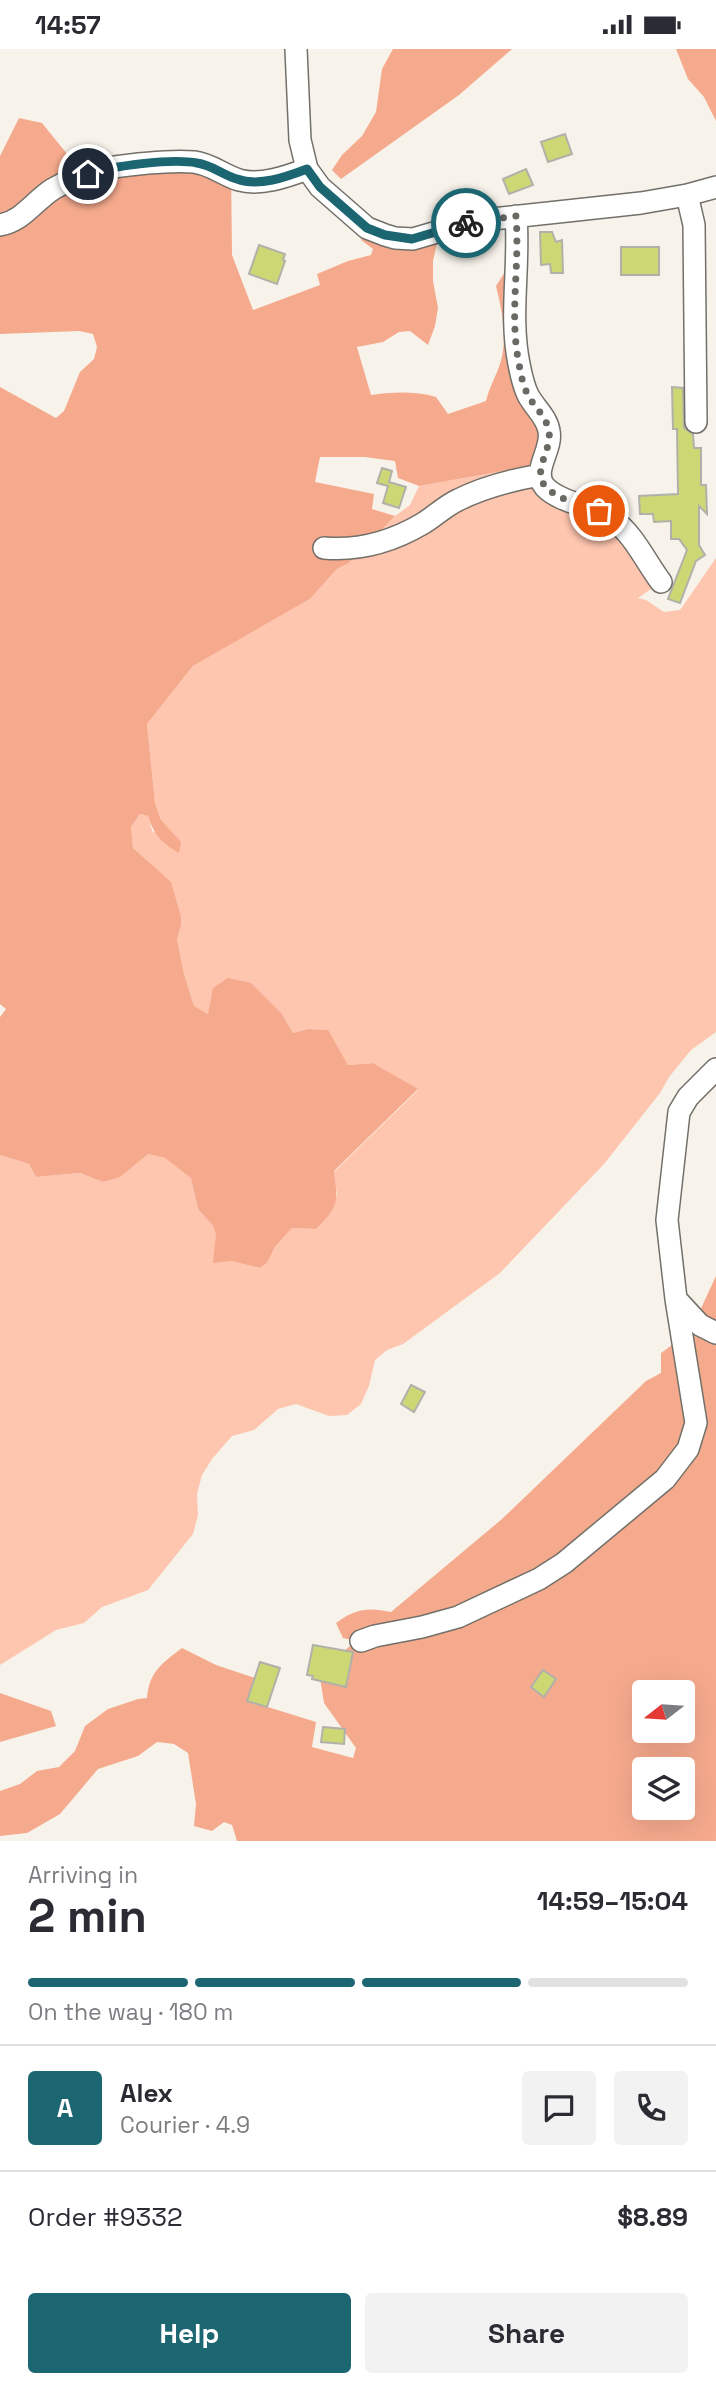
<!DOCTYPE html>
<html lang="en">
<head>
<meta charset="utf-8">
<style>
	body { margin:0; font-family:"Space Grotesk",sans-serif; background:#f2f2f3; color:#2b2b33; height:100vh; display:flex; flex-direction:column; font-size:26px; white-space:nowrap }
	* { box-sizing:border-box; margin:0 }
	p { font-size:23px; color:#7c7c81 }
	.icon { flex:none; width:38px; height:38px; fill:none; stroke:currentColor; stroke-width:2; stroke-linecap:round; stroke-linejoin:round }
	.map { position:relative; height:1792px; overflow:hidden }
	.details { display:flex; flex-direction:column; background:#fff; flex:1 }
	.details>* { flex:none }
	.needle { width:46px; rotate:253deg }
	.fabs { position:absolute; left:632px; top:1631px; display:grid; gap:14px }
	.fabs a { display:grid; place-items:center; width:63px; height:63px; border-radius:7px; background:#fff; box-shadow:0 7px 28px #0002; font-size:35px }
	.pin { position:absolute; display:grid; place-items:center; width:60px; height:60px; color:#fff; margin:-30px; border:4px solid #fff; border-radius:50%; box-shadow:0 2px 7px #0007 }
	.courier { position:absolute; display:grid; place-items:center; width:70px; height:70px; margin:-35px; border:5px solid #1c6672; border-radius:50%; background:#fff; color:#222; box-shadow:0 2px 9px #0007 }
	.overview em { font-style:normal; font-weight:700 }
	.overview div { display:flex; flex-direction:column-reverse }
	.overview { display:flex; align-items:center; justify-content:space-between; height:119px; padding:0 28px }
	h1 { font-size:46px; font-weight:700; line-height:52px }
	.bar { display:grid; grid-template-columns:repeat(4,1fr); gap:10px 7px; align-content:center; height:84px; padding:0 28px }
	.bar i { height:9px; border-radius:5px; background:#e1e1e2 }
	.bar .current { background:#1c6672 }
	.bar p { grid-column:span 4 }
	.line { display:flex; align-items:center; gap:18px; padding:0 28px; border-top:2px solid #e1e1e2 }
	.line div { flex:1 }
	.round { display:grid; place-items:center; flex:none; width:74px; height:74px; border-radius:7px; background:#f2f2f3 }
	.button { display:flex; gap:14px; margin-top:auto; padding:14px 28px }
	.button a { flex:1; height:80px; border-radius:7px; background:#1c6672; color:#fff; font-size:28px; font-weight:700; line-height:80px; text-align:center }
	.button a+a { background:#f2f2f3; color:#2b2b33 }
	.status { display:flex; justify-content:space-between; align-items:center; height:49px; padding:0 35px; background:#fff; direction:ltr }
	.status svg { height:19px; fill:currentColor }
	.map>svg:first-child { display:block }
	.green { fill:#fec5af }
	.forest { fill:#f6aa8d; fill-rule:evenodd }
	.building { fill:#cdd875; stroke:#b0b1a9; stroke-width:2 }
	.lines { fill:none; stroke-linecap:round; stroke-linejoin:round }
	.minor-casing { stroke:#727068; stroke-width:24 }
	.minor { stroke:#fff; stroke-width:21 }
	.done { stroke:#6b6964; stroke-width:7; stroke-dasharray:0 12.6 }
	.route { stroke:#1c6672; stroke-width:9 }
</style>
</head>
<body>
<div class="status"><b>14:57</b><svg viewBox="0 0 49 12"><path d="M0 12V9h3v3zM5 12V6h3v6zM10 12V3h3v9zM15 12V0h3v12zM26 1h20v11H26zM47 4h2v5h-2z"/></svg></div>
<div class="map">
<svg width="716" height="1792" viewBox="0 0 716 1792">
	<rect width="100%" height="100%" fill="#f7f3eb"/>
	<path class="green" d="M543,415L540,426L599,462L661,533L638,549L646,551L664,563L680,561L716,509V983L691,1001L669,1028L660,1044L604,1115L500,1224L403,1295L387,1301L375,1311L369,1337L361,1355L347,1366L329,1367L296,1355L278,1360L254,1381L232,1387L212,1410L202,1426L197,1445L198,1466L193,1485L148,1541L102,1558L84,1574L56,1581L0,1616V1106L29,1115L36,1128L80,1124L103,1133L148,1105L165,1109L191,1128L198,1160L213,1177L231,1212L260,1219L267,1214L275,1198L292,1179L316,1180L337,1146L334,1123L418,1041L373,1014L348,1016L327,981L308,980L293,984L282,965H208L194,957L184,925L177,890L181,877L158,822L133,799L131,778L140,765L148,767L153,784L161,771L155,754L147,675L193,617L310,550L337,520L349,514L395,467L410,456L419,437Z"/>
	<path class="forest" d="M393,0H512L459,46L341,130L332,121L342,106L362,87L376,63L382,20Z
		M676,0H716V72L704,48L688,30Z
		M19,69L42,74L76,116L96,121L231,116L232,206L253,261L320,236L317,225L348,212L371,206L373,200L361,191L367,179L440,181L433,212V232L438,259L435,277L428,296L410,282L399,283L383,293L357,298L371,346C392,343 415,342 436,348L448,365L486,352C489,339 496,327 500,315C508,290 502,261 496,237L507,220L514,279L545,371L543,415L419,437L398,429L395,412L364,408H320L315,433L374,445L372,460L395,467L349,514L337,520L310,550L193,617L147,675L155,754L161,771L181,793L179,804C162,794 154,786 148,767L140,765L131,778L133,799L171,833L181,868V877L177,890L184,925L194,957L208,965L213,939L228,929L251,934L282,965L293,984L308,980L328,981L348,1016L373,1014L418,1040L334,1122C338,1153 339,1157 316,1180L292,1179L275,1198L267,1214L260,1219L231,1212L213,1214L216,1185L213,1177L198,1160L191,1129L165,1109L148,1105L120,1128L103,1133L80,1124L36,1128L29,1115L0,1106V968L6,960L0,955V338L56,369L64,362L80,323L94,310L97,298L93,285L79,282L0,285V107Z
		M716,1227V1792H237L232,1776L224,1773L212,1782L194,1777L196,1755L188,1704L174,1695L157,1693L138,1707L98,1720L60,1765L27,1784L0,1787V1742L20,1735L37,1722L59,1718L75,1702L85,1677L108,1660L138,1650L147,1649C149,1623 162,1614 182,1599L216,1616L255,1629L248,1652L316,1673L312,1698L353,1709L356,1699L324,1654L319,1623L356,1592L343,1589L336,1574C355,1560 368,1558 391,1563L502,1470L646,1332L661,1324V1304L690,1283ZM644,1643H682V1682H644ZM644,1720H682V1759H644Z
		M0,1644L51,1662L56,1677L0,1693Z"/>
	<path class="building" d="M565,85L572,105L548,113L541,93Z
		M526,120L533,136L509,145L503,130Z
		M540,183H552L556,193L562,191L563,224H551L550,215L541,216Z
		M259,196L285,205L283,211L285,212L277,235L249,225Z
		M621,198H659V226H621Z
		M672,338L683,339L684,379L693,385L694,399H701V436H706L707,465L699,457V496L705,506L696,512L680,554L668,550L687,501L679,490H671V472L654,473L653,465H640L639,447L678,445L677,380H673Z
		M382,419L392,422L389,433L406,438L399,459L383,454L388,437L377,434Z
		M411,1336L425,1343L414,1363L401,1355Z
		M313,1596L353,1603L346,1638L312,1630L313,1627L307,1626Z
		M260,1613L280,1619L267,1658L247,1652Z
		M543,1621L556,1630L544,1648L531,1638Z
		M323,1678L345,1680L344,1695L321,1693Z"/>
	<g class="lines">
		<defs>
			<path id="minor" d="M296,0L300,91L307,120L320,138L367,179L385,186L395,189L413,190L474,172L641,154L687,146L716,138
				M687,146L694,176L696,373
				M516,167C520,217 509,266 519,315C521,325 523,336 528,346C534,358 547,368 549,382C553,401 531,422 545,438C560,454 594,457 612,470C633,484 646,513 661,533
				M0,176C23,172 34,152 53,140C68,131 90,122 108,119C135,115 167,111 194,113C211,115 223,126 239,131C260,137 286,128 307,120
				M324,499C359,502 393,492 422,475C434,468 445,457 458,451C484,438 512,431 540,426
				M676,1250L700,1276L716,1284
				M361,1592L375,1587L422,1578L458,1568L539,1530L564,1514L665,1430L688,1400L696,1374L676,1250L667,1171L679,1063L688,1048L716,1020"/>
		</defs>
		<use href="#minor" class="minor-casing"/>
		<use href="#minor" class="minor"/>
	</g>
	<g class="lines">
		<path class="done" d="M466,174L516,167C520,217 509,266 519,315C521,326 523,337 528,346C534,358 547,368 549,383C552,401 531,423 546,438C558,451 583,456 599,462"/>
		<path class="route" d="M88,125C112,117 172,109 197,114C212,116 223,126 237,130C259,138 286,128 307,120L320,138L367,179L385,186L412,190L466,174"/>
	</g>
</svg>
<div class="fabs">
<a><svg class="needle" viewBox="-14 -14 28 28"><path d="M0-13l5 13h-10z" fill="#e53935"/><path d="M0 13l5-13h-10z" fill="#7c7c81"/></svg></a>
<a><svg class="icon" aria-label="layers" viewBox="0 0 24 24"><path d="M12 4l9 5-9 5-9-5zM3 14l9 5 9-5"/></svg></a>
</div>
<div class="pin" style="left:599px;top:462px;background:#ea580c"><svg class="icon" aria-label="bag" viewBox="0 0 24 24"><path d="M5 8h14l-1 12H6zM9 8a3 3 0 0 1 6 0"/></svg></div>
<div class="pin" style="left:88px;top:125px;background:#1f2937"><svg class="icon" aria-label="home" viewBox="0 0 24 24"><path d="M3 11l9-7 9 7M6 9v11h12V9"/></svg></div>
<div class="courier" style="left:466px;top:174px"><svg class="icon" aria-label="bike" viewBox="0 0 24 24"><circle cx="6" cy="16" r="4"/><circle cx="18" cy="16" r="4"/><path d="M6 16l4-8h5l3 8M10 8l3 8H6M13 5h3"/></svg></div>
</div>
<section class="details">
<div class="overview"><div><h1>2 min</h1><p>Arriving in</p></div><em>14:59–15:04</em></div>
<div class="bar"><i class="current"></i><i class="current"></i><i class="current"></i><i></i><p>On the way · 180 m</p></div>
<div class="line" style="height:126px"><b class="round" style="background:#1c6672;color:#fff">A</b><div><b>Alex</b><p>Courier · 4.9</p></div><a class="round"><svg class="icon" aria-label="chat" viewBox="0 0 24 24"><path d="M4 5h16v11H9l-5 4z"/></svg></a><a class="round"><svg class="icon" aria-label="phone" viewBox="0 0 24 24"><path d="M5 4h4l2 5-3 2q2 4 5 5l2-3 5 2v4C11 20 4 13 5 4z"/></svg></a></div>
<div class="line" style="height:91px"><div>Order #9332</div><b>$8.89</b></div>
<div class="button"><a>Help</a><a>Share</a></div>
</section>
</body>
</html>
